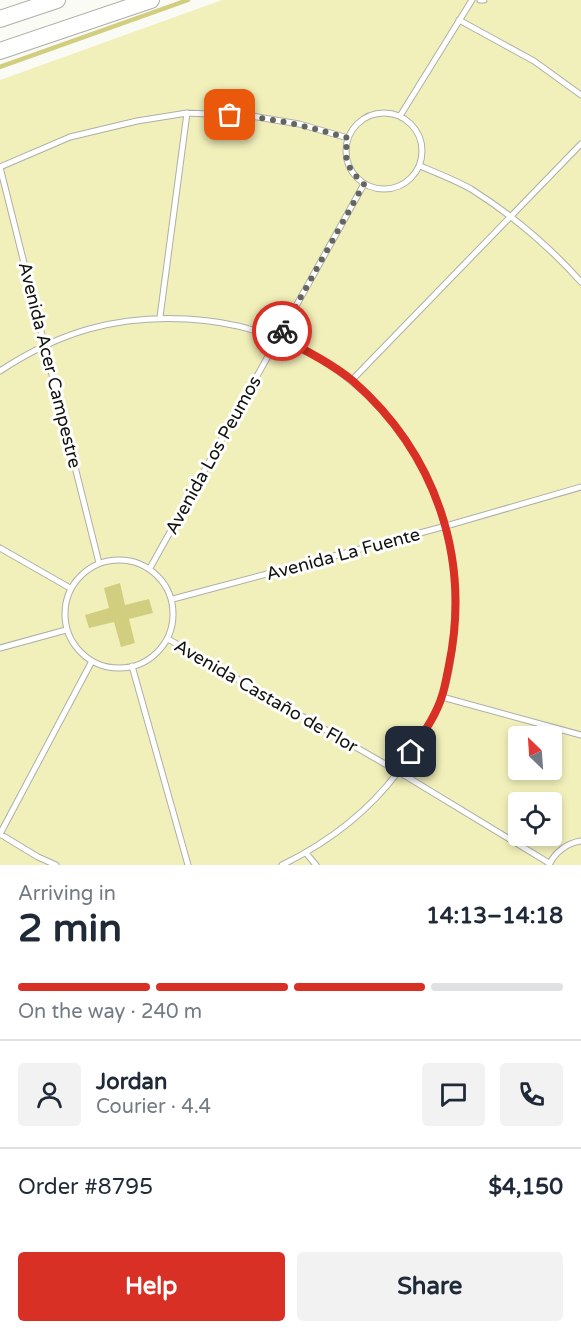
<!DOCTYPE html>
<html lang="en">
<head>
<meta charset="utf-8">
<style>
	body { margin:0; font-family:"Varela Round",sans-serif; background:#f2f2f3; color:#1f2937; height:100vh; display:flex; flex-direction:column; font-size:22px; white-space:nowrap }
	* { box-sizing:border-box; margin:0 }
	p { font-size:20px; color:#747a83 }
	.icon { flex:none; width:33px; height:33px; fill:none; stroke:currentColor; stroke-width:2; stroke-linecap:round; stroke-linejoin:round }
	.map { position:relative; height:865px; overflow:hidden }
	.details { display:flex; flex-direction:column; background:#fff; flex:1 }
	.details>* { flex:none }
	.needle { width:39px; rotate:335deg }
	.tools { position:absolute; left:508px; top:726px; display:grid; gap:12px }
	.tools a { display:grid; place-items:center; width:54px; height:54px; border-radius:6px; background:#fff; box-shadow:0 3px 9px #0003; font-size:30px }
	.pin { position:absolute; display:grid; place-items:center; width:51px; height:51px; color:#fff; margin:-26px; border-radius:12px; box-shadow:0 3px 9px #0006 }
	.courier { position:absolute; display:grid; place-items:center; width:60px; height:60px; margin:-30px; border:4px solid #d93025; border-radius:50%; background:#fff; color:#222; box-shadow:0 2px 8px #0007 }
	.overview em { font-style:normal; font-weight:700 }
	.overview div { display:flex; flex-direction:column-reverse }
	.overview { display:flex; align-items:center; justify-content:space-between; height:102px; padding:0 18px }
	h1 { font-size:39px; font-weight:700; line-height:45px }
	.bar { display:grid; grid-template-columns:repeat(4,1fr); gap:9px 6px; align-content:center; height:72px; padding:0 18px }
	.bar i { height:8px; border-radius:4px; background:#e0e1e3 }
	.bar .current { background:#d93025 }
	.bar p { grid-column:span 4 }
	.line { display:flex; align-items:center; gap:15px; padding:0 18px; border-top:2px solid #e0e1e3 }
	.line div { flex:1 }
	.round { display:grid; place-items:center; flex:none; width:63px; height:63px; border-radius:6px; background:#f2f2f3 }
	.button { display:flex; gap:12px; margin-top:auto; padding:12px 18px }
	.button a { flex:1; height:69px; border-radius:6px; background:#d93025; color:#fff; font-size:24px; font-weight:700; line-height:69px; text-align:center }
	.button a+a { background:#f2f2f3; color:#1f2937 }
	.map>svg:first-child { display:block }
	.green { fill:#f2f0ba; fill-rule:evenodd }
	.water { fill:#d1ce7f }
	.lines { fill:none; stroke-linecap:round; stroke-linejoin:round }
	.stream { stroke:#d1ce7f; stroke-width:4.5 }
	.lane-casing { stroke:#aeaea9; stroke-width:7 }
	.secondary-casing { stroke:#aeaea9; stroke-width:18 }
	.lane { stroke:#fff; stroke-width:5 }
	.secondary { stroke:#fff; stroke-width:16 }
	.done { stroke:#646460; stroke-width:6; stroke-dasharray:0 10.8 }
	.route { stroke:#d93025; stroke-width:8 }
	.labels { text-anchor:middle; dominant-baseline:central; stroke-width:6; stroke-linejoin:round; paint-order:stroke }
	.street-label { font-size:18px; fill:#121210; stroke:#fffffe }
</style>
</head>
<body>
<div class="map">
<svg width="581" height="865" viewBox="0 0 581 865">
	<rect width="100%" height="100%" fill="#fbfbf5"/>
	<path class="green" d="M222,0H581V865H0V80ZM519,736H552V770H519ZM519,802H552V836H519Z"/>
	<path class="water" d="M120,583L125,605L149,599L153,613L129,619L135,643L121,647L114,622L89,628L85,615L109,608L104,588Z"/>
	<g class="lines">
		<path class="stream" d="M0,67L188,0"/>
		<defs>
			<path id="lane" d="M480,0H484
				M459,20L534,61L581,95
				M346 151a38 38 0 1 1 76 0a38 38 0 1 1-76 0Z
				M400,116L472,0
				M420,166C437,173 455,180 471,189C512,215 549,246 581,282
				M0,167L99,563
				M0,167L70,137L137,121L187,113L252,116L299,124L348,138
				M160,317L187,113
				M0,371C59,332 117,315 187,319C344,327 459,455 455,611C454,637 451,673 442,697C437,712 427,727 419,740C412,750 406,762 398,772C368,812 327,843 282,865
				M352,380L581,144
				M0,548L70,588
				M65 614a54 54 0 1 1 108 0a54 54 0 1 1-108 0Z
				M150,568L364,184
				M173,599L446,526L581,487
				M168,639L399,772L549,863
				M0,648L66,630
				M132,666L188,865
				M442,697L581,735
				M0,834L92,661
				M0,834L38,857L56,865
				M306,853L316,865
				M549,865C555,852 567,843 581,841"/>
			<path id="secondary" d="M0,19L57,0
				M0,51L151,0"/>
		</defs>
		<use href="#lane" class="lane-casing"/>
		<use href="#secondary" class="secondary-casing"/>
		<use href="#lane" class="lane"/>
		<use href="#secondary" class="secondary"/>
	</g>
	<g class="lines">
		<path class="done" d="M230,115C271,117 309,127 348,138C343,160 347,168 364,184L282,331"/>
		<path class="route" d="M282,331L278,337C304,349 331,363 353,381C436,454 471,558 449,665C447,675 445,687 442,696C436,716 422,735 411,752"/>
	</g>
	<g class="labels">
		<g class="street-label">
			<text transform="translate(50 365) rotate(76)">Avenida Acer Campestre</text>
			<text transform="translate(213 455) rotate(-61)">Avenida Los Peumos</text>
			<text transform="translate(343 554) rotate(-15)">Avenida La Fuente</text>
			<text transform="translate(266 696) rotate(30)">Avenida Castaño de Flor</text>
		</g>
	</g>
</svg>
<div class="tools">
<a><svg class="needle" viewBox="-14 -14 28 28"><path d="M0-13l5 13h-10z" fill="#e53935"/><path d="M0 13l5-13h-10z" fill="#747a83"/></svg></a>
<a><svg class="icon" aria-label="locate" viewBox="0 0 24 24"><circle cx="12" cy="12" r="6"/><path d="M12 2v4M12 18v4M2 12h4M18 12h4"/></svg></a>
</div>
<div class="pin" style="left:230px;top:115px;background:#ea580c"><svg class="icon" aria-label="bag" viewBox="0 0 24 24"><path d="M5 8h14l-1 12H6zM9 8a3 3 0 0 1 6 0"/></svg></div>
<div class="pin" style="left:411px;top:752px;background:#1f2937"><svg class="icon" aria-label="home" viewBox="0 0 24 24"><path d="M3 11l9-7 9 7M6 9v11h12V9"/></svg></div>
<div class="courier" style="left:282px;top:331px"><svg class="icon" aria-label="bike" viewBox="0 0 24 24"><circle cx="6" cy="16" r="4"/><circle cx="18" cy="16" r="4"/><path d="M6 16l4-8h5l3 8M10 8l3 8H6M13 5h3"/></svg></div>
</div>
<section class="details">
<div class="overview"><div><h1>2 min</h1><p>Arriving in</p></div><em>14:13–14:18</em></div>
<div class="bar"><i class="current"></i><i class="current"></i><i class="current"></i><i></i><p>On the way · 240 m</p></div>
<div class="line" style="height:108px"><a class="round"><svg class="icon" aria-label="person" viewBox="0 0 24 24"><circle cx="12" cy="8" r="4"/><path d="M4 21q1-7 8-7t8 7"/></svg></a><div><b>Jordan</b><p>Courier · 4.4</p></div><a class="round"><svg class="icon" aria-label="chat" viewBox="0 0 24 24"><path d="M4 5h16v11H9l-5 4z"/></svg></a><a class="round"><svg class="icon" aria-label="phone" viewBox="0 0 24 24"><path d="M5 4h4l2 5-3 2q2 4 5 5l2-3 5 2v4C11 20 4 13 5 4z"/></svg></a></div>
<div class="line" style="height:78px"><div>Order #8795</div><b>$4,150</b></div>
<div class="button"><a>Help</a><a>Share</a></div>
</section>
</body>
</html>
